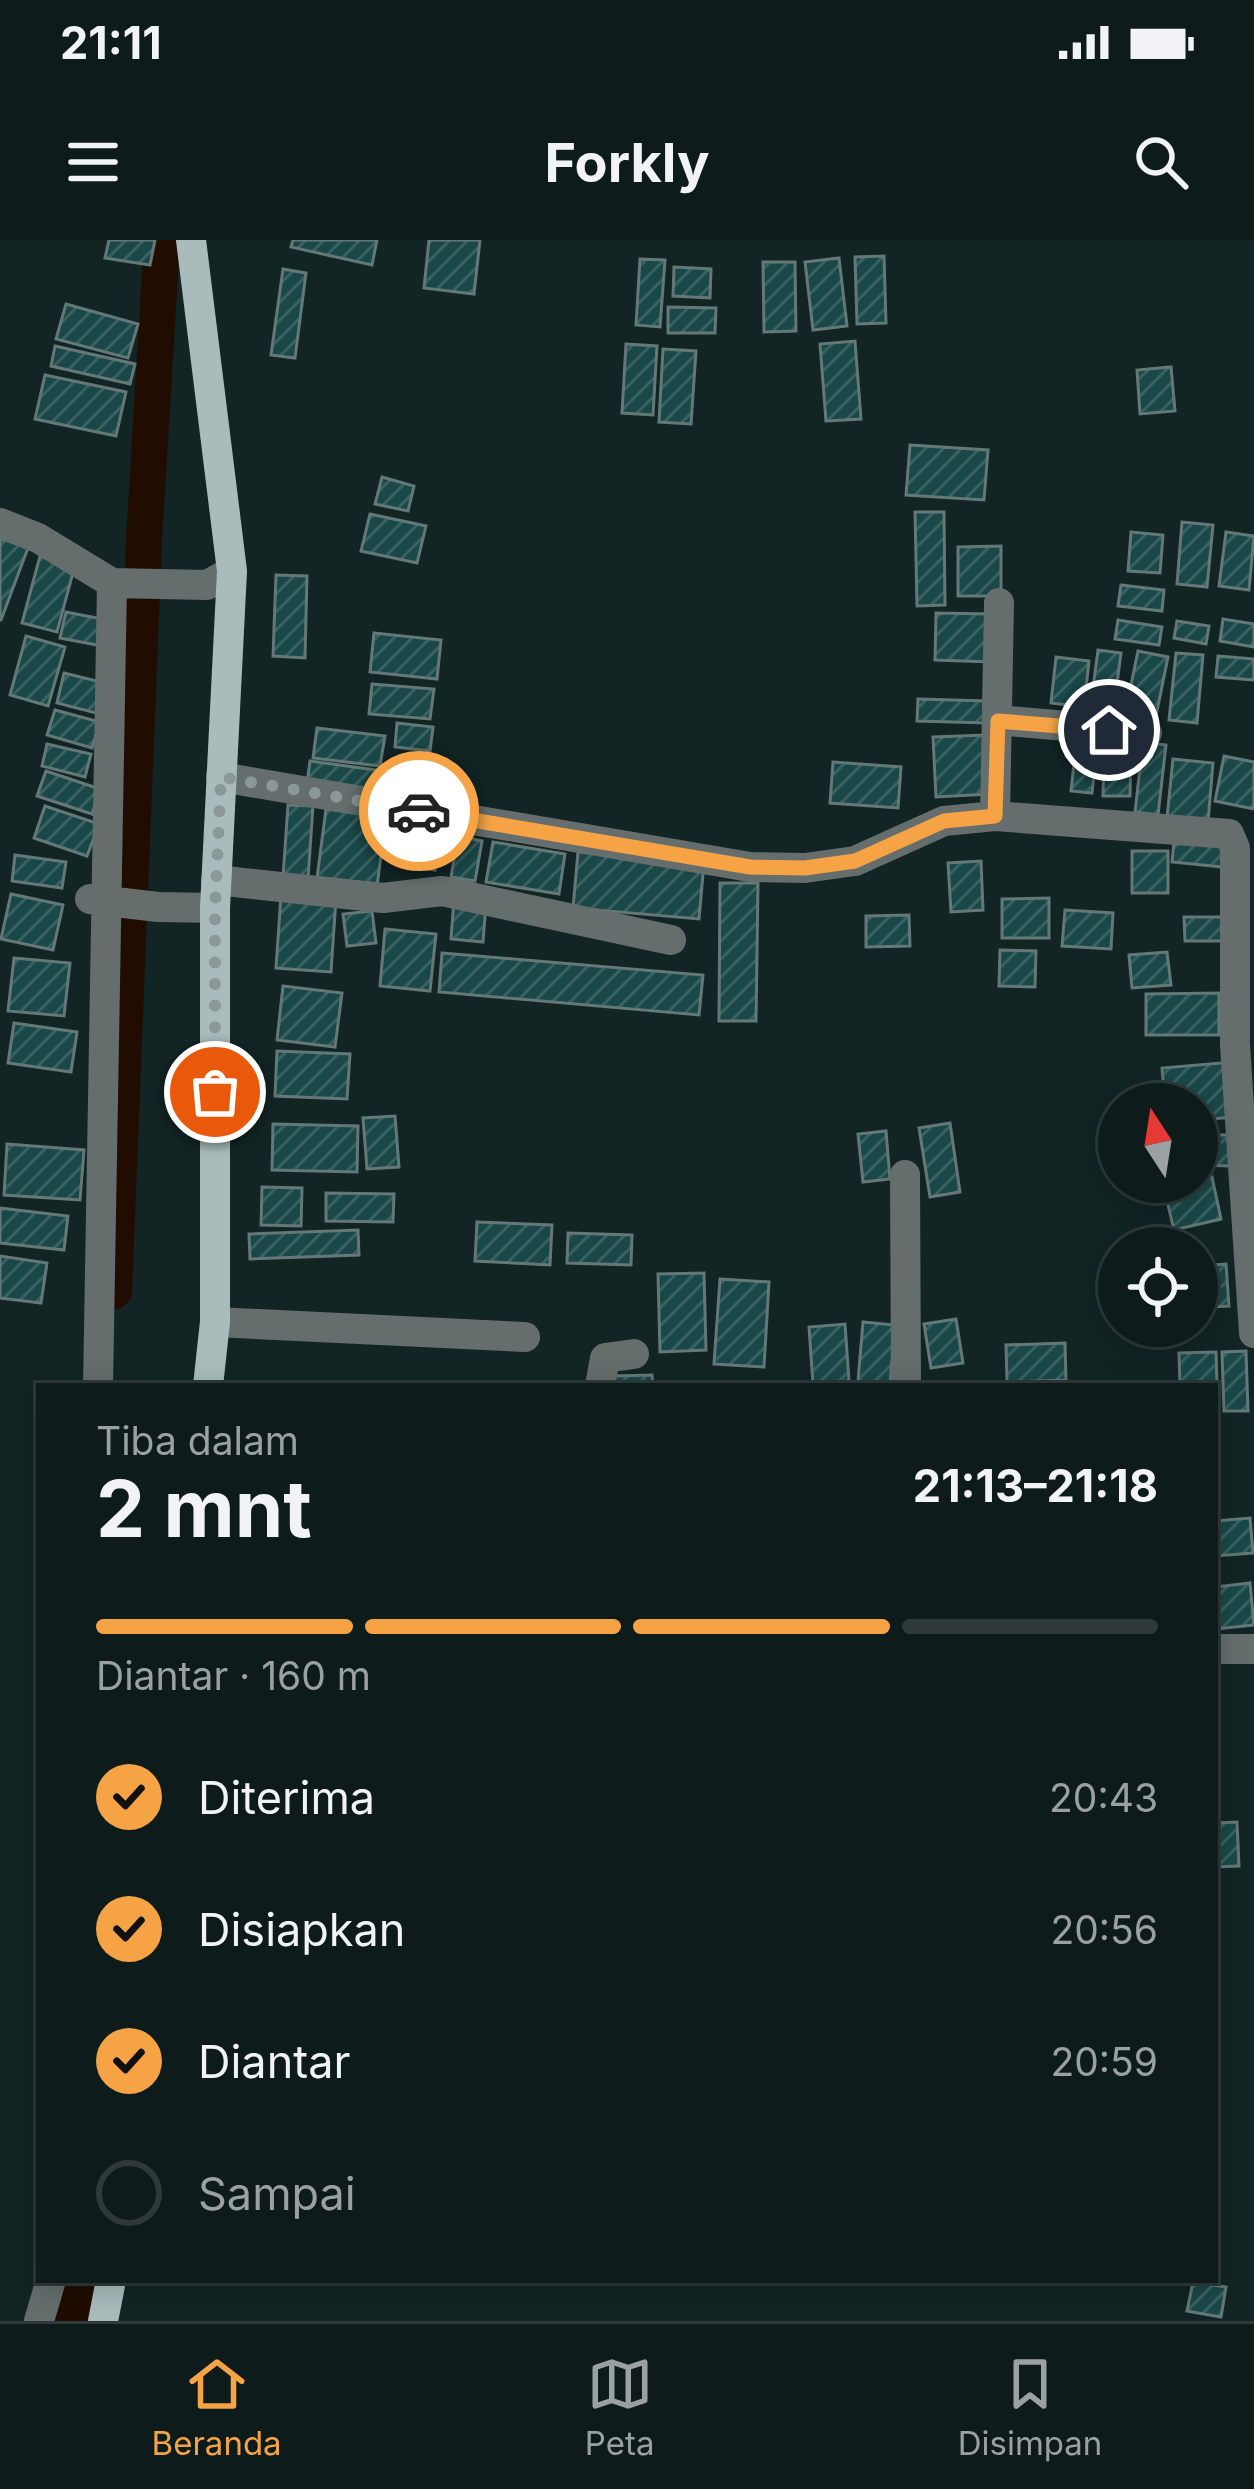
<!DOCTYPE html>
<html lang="id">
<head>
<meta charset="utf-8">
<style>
	body { margin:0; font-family:Inter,sans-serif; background:#172424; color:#f1f3f6; height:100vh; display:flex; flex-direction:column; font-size:45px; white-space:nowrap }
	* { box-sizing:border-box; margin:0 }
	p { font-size:39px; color:#9ba1a3 }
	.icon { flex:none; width:66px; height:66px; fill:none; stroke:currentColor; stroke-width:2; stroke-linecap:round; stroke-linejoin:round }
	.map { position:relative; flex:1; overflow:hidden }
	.panel { position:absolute; left:36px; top:1143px; width:1182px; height:900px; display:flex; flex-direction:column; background:#0e1b1b; border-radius:0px; box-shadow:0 6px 30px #0003,0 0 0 3px #2e393a }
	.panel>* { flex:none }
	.needle { width:78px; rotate:348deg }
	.fabs { position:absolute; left:1098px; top:843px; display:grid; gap:24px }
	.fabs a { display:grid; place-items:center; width:120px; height:120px; border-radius:50%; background:#0e1b1b; box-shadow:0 6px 30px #0003,0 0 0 3px #2e393a; font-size:60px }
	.pin { position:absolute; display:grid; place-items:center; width:102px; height:102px; color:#fff; margin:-51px; border:6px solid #fff; border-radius:50%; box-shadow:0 3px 12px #0007 }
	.courier { position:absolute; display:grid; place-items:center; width:120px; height:120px; margin:-60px; border:9px solid #f5a345; border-radius:50%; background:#fff; color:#222; box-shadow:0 3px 15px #0007 }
	.headline em { font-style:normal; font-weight:700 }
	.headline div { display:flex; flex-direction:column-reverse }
	.headline { display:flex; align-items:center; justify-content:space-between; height:204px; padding:0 60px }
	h1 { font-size:78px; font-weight:700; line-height:90px }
	.bar { display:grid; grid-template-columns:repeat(4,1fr); gap:18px 12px; align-content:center; height:144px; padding:0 60px }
	.bar i { height:15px; border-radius:9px; background:#2e393a }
	.bar .on { background:#f5a345 }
	.bar p { grid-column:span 4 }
	ol { padding:0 60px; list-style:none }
	li { display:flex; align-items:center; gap:36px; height:132px }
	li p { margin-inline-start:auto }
	li .icon { padding:12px; border-radius:50%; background:#f5a345; color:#111; stroke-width:4 }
	li:last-child { color:#9ba1a3 }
	li i { width:66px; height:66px; border:6px solid #2e393a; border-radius:50% }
	.status { display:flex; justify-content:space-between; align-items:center; height:84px; padding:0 60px; background:#0e1b1b; direction:ltr }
	.status svg { height:33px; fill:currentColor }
	header { display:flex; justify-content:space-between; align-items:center; height:156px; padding:0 60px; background:#0e1b1b; font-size:54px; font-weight:700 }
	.dock { display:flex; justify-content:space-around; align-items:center; height:168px; border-top:3px solid #2e393a; background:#0e1b1b; font-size:33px; color:#9ba1a3 }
	.dock a { display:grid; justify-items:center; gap:6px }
	.dock .on { color:#f5a345 }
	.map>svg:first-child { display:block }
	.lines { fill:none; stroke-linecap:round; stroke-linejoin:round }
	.canal { stroke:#200c00; stroke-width:36 }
	.building { fill:url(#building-hatch); stroke:#637877; stroke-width:3 }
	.minor { stroke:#656d6d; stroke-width:30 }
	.major { stroke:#a9bcbb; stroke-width:30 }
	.done { stroke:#8a9898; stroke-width:12; stroke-dasharray:0 21.6 }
	.route { stroke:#f5a345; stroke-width:15 }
</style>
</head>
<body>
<div class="status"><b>21:11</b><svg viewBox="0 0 49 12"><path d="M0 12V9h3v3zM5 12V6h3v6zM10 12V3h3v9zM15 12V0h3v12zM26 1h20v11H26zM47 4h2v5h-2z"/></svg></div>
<header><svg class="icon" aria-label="menu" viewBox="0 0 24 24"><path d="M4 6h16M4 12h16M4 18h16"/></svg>Forkly<svg class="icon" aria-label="search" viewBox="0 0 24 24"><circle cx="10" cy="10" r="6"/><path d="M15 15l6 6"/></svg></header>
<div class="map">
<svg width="1254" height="2081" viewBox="0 0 1254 2081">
	<defs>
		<pattern id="building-hatch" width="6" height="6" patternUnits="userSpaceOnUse" patternTransform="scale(3)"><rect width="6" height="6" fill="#1a4848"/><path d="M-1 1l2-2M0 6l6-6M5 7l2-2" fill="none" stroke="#3a6262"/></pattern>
	</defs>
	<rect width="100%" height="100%" fill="#122424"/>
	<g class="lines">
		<path class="canal" d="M114,1051L144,300L162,0
			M71,2081L77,2040"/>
	</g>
	<path class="building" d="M109,0H155L150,25L105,18Z
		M293,0H377L372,25L291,7Z
		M429,0H480L474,54L424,48Z
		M884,16L886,83L857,84L855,17Z
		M839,18L847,86L813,90L805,22Z
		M640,19L665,20L660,87L636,85Z
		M763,22H795L796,91L764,92Z
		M674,27L711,29L710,58L673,56Z
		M283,29L306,33L295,118L271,115Z
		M66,64L138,84L128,118L56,99Z
		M668,67L716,68L715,93H668Z
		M855,101L861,179L826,181L820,104Z
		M626,104L657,106L653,175L622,173Z
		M55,106L135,124L130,144L51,126Z
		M663,109L696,111L691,184L659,182Z
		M1171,127L1175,171L1140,174L1137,130Z
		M45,135L126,152L116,196L35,179Z
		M910,205L988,210L984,260L906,255Z
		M382,237L414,246L408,271L375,264Z
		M915,272H944L945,365L917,366Z
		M370,274L426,286L417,323L361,311Z
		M1182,282L1213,285L1207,347L1177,344Z
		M1131,292L1163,295L1160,333L1128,331Z
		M1226,292L1254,296L1249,350L1219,346Z
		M0,298L28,308L1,380H0Z
		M1001,306V356H958V307Z
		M40,316L75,325L57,392L22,383Z
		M276,335L307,336L305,418L273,416Z
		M1121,345L1164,350L1162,371L1118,366Z
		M66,372L107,380L102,406L60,398Z
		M936,373L992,374L991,422L935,420Z
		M1223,379L1254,384V407L1220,401Z
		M1118,380L1162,387L1159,405L1115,399Z
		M1177,381L1209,386L1206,404L1174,398Z
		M374,393L441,400L437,439L370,432Z
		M26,396L65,407L48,466L10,455Z
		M1098,410L1121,413L1114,466L1091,463Z
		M1138,411L1168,417L1156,476L1126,469Z
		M1176,413L1203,415L1197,483L1169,480Z
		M1218,416L1254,419V440L1216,437Z
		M1056,417L1089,421L1084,467L1051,463Z
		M64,433L105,443L96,473L57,463Z
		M372,444L434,449L430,479L369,474Z
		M918,459L988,461L987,483L917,481Z
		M55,470L100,482L92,508L47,495Z
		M397,483L433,487L430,511L395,507Z
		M317,488L385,496L380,526L313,518Z
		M986,495L989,554L936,557L933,497Z
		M1143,502L1166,505L1158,575L1135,572Z
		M47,504L91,514L85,537L42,526Z
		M1076,506L1097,509L1092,553L1071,551Z
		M1104,509L1131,510L1130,556H1103Z
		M1224,516L1254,522V569L1215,561Z
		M1173,519L1213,523L1208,582L1167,578Z
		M310,521L376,530L373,553L307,544Z
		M833,522L901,527L898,568L830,563Z
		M46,531L100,549L92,574L37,556Z
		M288,565L313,566L308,639L283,637Z
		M45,566L99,584L87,616L34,598Z
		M326,569L386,577L376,654L316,646Z
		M410,581L441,586L435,630L403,625Z
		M458,596L482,601L475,641L451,637Z
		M493,602L565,614L559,654L486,642Z
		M1174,602L1226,607L1223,627L1172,622Z
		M1132,611H1168V653H1132Z
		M578,612L704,623L699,679L573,668Z
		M15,615L66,622L62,648L12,641Z
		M981,621L983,670L951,672L948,623Z
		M720,643H758L756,781H719Z
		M11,654L63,665L53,710L1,699Z
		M281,655L336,659L331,732L276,728Z
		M1049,658V698H1002V659Z
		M454,660L486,663L483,702L451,699Z
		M1065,670L1113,673L1111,709L1062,706Z
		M372,671L376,703L347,706L343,674Z
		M909,675L910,706L866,707V676Z
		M1184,677H1225V701H1185Z
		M385,689L436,694L430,751L380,746Z
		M1000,710L1036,711L1035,747L999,746Z
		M1167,712L1171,745L1132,748L1129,715Z
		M442,713L703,735L699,775L439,752Z
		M14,718L70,723L64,776L8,771Z
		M283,746L342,753L335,807L277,800Z
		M1219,753V795H1146V754Z
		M14,783L77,792L71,832L8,823Z
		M277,811L350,814L347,859L275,856Z
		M1232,822L1236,877L1197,880V864H1165L1162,828Z
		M395,876L399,927L367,929L363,878Z
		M950,883L960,952L930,957L919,888Z
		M273,884L358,886L357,932L272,930Z
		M886,891L890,939L863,942L858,894Z
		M1197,895H1232L1231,926L1197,925Z
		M7,904L84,910L80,960L4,955Z
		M1212,937L1221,979L1174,990L1164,948Z
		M262,947L302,948L301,986L261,985Z
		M326,953L394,954L393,982L326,981Z
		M0,968L68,976L64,1010L0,1003Z
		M477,982L552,985L550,1025L475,1021Z
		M358,990L359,1015L250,1019L249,994Z
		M568,993L632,995L631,1025L567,1023Z
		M0,1016L47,1023L41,1063L0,1058Z
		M1226,1024L1229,1066L1197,1068V1026Z
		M704,1033L706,1110L660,1112L658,1034Z
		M720,1039L769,1042L764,1127L714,1124Z
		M956,1079L963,1123L931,1128L924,1084Z
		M863,1082L895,1085L890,1144L858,1141Z
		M845,1084L849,1141L813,1144L809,1087Z
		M1065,1103L1066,1140L1007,1142L1006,1105Z
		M1246,1111L1248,1171H1224L1222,1112Z
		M1216,1112L1218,1178H1215V1146H1180L1179,1113Z
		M652,1135L653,1146H614V1136Z
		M1250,1278L1253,1313L1215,1316V1281Z
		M1250,1343L1254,1385L1215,1389V1347Z
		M1237,1582L1239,1626L1215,1627V1583Z
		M1193,2042L1226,2047L1221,2077L1187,2071Z"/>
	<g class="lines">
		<path class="minor" d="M0,283L38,298L112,343L207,345L232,331
			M997,480L1147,493
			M221,537L750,627L805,628L855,621L944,581L995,576L1229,594L1235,608V805L1254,1093
			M995,576L999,363
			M216,640L383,658L442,651L671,700
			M90,659L158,667L215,668
			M905,935L906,1146
			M215,1082L525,1097
			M98,1146L112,343
			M600,1146L605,1118L634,1114
			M1215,1409H1254
			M39,2081L51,2040"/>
		<path class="major" d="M191,0L232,331L215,668V1082L208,1146
			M103,2081L111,2040"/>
	</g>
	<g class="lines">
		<path class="done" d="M215,852V668L221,537L419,571"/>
		<path class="route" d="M419,571L750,627L805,628L855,621L944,581L995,576L998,481L1109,490"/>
	</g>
</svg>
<div class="fabs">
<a><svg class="needle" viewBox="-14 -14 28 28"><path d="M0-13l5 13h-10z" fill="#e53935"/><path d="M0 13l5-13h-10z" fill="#9ba1a3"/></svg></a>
<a><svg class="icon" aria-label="locate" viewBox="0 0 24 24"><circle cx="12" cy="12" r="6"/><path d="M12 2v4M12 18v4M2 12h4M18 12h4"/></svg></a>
</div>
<div class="pin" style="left:215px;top:852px;background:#ea580c"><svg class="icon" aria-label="bag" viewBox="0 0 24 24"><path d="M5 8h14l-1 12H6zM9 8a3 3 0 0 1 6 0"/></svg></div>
<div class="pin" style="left:1109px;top:490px;background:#1f2937"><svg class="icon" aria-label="home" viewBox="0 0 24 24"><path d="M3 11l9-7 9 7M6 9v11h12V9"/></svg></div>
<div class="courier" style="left:419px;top:571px"><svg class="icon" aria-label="car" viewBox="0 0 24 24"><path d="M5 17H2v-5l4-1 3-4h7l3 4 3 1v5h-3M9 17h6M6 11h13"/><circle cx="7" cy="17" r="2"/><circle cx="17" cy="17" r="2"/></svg></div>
<section class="panel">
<div class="headline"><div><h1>2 mnt</h1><p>Tiba dalam</p></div><em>21:13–21:18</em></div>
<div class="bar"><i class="on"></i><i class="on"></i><i class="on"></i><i></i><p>Diantar · 160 m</p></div>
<ol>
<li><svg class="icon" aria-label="check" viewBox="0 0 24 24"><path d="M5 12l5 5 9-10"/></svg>Diterima<p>20:43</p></li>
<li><svg class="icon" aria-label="check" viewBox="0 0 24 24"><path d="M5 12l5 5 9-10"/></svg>Disiapkan<p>20:56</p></li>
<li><svg class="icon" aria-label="check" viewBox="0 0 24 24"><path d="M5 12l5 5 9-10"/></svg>Diantar<p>20:59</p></li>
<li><i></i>Sampai</li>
</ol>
</section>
</div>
<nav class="dock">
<a class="on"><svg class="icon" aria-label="home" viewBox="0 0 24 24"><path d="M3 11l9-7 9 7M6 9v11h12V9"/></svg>Beranda</a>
<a><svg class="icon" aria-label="map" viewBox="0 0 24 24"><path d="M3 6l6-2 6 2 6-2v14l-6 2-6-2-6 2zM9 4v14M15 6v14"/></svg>Peta</a>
<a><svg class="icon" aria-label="saved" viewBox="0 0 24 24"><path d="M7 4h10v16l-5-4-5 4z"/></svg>Disimpan</a>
</nav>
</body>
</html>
